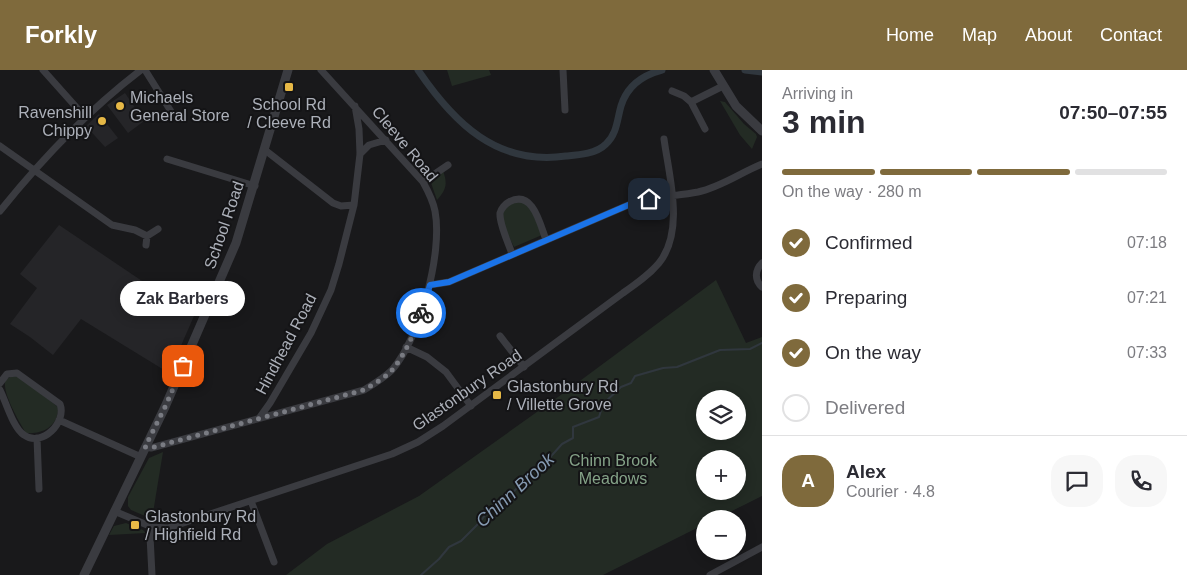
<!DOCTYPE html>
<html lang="en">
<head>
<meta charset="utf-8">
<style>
	body { margin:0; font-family:Arial,sans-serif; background:#f7f7f7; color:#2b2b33; height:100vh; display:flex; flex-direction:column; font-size:19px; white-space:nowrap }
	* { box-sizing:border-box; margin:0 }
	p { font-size:16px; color:#7c7c81 }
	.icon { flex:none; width:28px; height:28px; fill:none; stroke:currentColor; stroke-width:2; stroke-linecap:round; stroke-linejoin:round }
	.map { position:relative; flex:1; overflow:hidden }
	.details { display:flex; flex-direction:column; background:#fff; width:425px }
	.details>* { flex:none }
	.tools { position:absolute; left:696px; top:320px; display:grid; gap:10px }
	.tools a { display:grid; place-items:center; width:50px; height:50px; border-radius:50%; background:#fff; box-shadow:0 2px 12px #0003; font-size:25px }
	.pin { position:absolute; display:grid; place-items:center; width:42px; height:42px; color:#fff; margin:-21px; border-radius:10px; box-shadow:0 2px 8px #0006 }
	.courier { position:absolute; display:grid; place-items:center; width:50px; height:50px; margin:-25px; border:4px solid #1a73e8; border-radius:50%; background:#fff; color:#222; box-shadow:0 1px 6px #0007 }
	.bubble { position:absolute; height:35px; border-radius:18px; background:#fff; box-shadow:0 2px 12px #0003; font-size:16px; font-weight:600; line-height:35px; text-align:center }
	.summary em { font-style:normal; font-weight:600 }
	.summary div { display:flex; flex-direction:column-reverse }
	.summary { display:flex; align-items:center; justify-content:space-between; height:85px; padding:0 20px }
	h1 { font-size:32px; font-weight:600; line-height:38px }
	.bar { display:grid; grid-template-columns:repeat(4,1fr); gap:8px 5px; align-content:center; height:60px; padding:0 20px }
	.bar i { height:6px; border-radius:4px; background:#e1e1e2 }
	.bar .selected { background:#7f6a3c }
	.bar p { grid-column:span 4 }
	.line { display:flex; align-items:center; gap:12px; padding:0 20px; border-top:1px solid #e1e1e2 }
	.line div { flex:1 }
	.round { display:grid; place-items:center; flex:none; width:52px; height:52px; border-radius:20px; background:#f7f7f7 }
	ol { padding:0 20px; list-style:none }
	li { display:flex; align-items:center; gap:15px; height:55px }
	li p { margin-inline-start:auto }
	li .icon { padding:5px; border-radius:50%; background:#7f6a3c; color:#fff; stroke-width:4 }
	li:last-child { color:#7c7c81 }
	li i { width:28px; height:28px; border:2px solid #e1e1e2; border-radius:50% }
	header { display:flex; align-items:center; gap:30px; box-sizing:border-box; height:70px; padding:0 25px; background:#7f6a3c; color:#fff }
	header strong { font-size:24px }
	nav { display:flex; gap:28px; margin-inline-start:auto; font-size:18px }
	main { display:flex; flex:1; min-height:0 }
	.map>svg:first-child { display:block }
	.built { fill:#252528 }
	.green { fill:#232b24; fill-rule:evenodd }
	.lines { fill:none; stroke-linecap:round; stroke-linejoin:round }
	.stream { stroke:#30373e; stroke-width:2 }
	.canal { stroke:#30373e; stroke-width:7 }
	.minor { stroke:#3a3b40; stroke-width:7 }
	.tertiary { stroke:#3a3b40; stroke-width:9 }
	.done { stroke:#797b82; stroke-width:5; stroke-dasharray:0 9 }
	.route { stroke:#1a73e8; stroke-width:6 }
	.poi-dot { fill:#e6b846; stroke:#141416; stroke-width:2 }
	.labels { text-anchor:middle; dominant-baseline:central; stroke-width:4; stroke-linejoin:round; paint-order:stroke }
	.poi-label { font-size:16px; fill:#acb0b9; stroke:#141416; text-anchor:start }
	.street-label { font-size:16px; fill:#acb0b9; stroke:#141416 }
	.park-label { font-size:16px; fill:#85a388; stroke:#141416 }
	.water-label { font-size:18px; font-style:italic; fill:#869bb2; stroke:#141416 }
</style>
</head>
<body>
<header>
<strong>Forkly</strong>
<nav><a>Home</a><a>Map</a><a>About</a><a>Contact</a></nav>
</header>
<main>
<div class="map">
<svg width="762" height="505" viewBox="0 0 762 505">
	<rect width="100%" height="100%" fill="#19191b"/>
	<path class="built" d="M125,23L144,51L128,63L107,35Z
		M99,44L118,68L105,77L86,56Z
		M59,155L194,246L169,303L81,249L53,285L30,267L10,254L37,218L20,204Z"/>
	<path class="green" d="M447,0H489L491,5L452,16Z
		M720,31L725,32L744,54L756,64L757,67L752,79L740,65Z
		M443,101C448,114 446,120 437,130L430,110Z
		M519,130L530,137L542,165L514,177C509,166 495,144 507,135C510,133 516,131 519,130Z
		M716,210L746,273L762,267V426L716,449H705V454L603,505H286L327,474L419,426L565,322ZM705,329H738V361H705ZM705,389H738V421H705Z
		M17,305L58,337C59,356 42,365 26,363C20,354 0,319 6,310C9,307 13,306 17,305Z
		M163,382L152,449L131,440L128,436V427L149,388Z
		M126,453L143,460L146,463L109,465L114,456Z"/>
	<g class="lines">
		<path class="stream" d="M421,505L439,489L449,477L461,471L479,453L490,439L506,430L528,406L545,393L562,374L573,368V357L599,347L603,334L621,317L631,313L635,306L663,298L677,297L720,280L750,279L762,273"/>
		<path class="canal" d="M418,0C454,53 497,96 566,86C579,85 596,84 606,74C617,64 617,50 621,36C627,16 643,5 662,0
			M745,0L762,2"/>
		<path class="minor" d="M43,0L85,47
			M145,0L172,43
			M563,0L565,40
			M672,21L684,26L691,32
			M705,59L691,32L723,16
			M0,76L112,155L135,160L147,166
			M265,80L333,133L341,136L354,135
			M360,84L369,75L386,70
			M167,89L255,116
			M423,112L448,95
			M0,141C42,89 87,41 141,0
			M146,175L147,166L158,159
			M512,184C509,174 499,154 500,143C501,139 505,134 509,132C533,119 540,154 546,170
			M762,193C755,200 754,210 762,217
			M430,215L449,212L633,133C654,127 676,126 698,122C721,117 740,103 762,94
			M500,266L524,297
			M406,277L427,287L446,302L471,336
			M0,313L7,304L17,303L60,334C67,352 42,378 24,365C13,358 6,332 0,320
			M260,347L270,333L311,263L331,220L339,194L354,135L360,84L359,59L355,36
			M59,350L141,387
			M37,368L39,419
			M145,377L151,378L364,320C374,314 384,308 392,300C420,268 443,183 435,141C433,131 428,121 423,112L321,0
			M251,431L274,492
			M114,441L152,457L168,458L392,384L418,372L443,356L623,223C636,214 649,205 659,193C685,161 669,106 664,69
			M152,457L150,466L152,505
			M710,505L762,477"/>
		<path class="tertiary" d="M714,0L736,36L762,61
			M84,505L165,337L236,173L288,0"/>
	</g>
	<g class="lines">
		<path class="done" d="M183,296L165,337L145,377L151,378L364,320C374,314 385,308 393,299C405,284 415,262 421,243"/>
		<path class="route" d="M421,243L430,215L449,212L633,133L649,129"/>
	</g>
	<g class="poi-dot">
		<rect x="284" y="12" width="10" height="10" rx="2.5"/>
		<circle cx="120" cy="36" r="5"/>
		<circle cx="102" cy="51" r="5"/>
		<rect x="492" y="320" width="10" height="10" rx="2.5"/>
		<rect x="130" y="450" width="10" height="10" rx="2.5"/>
	</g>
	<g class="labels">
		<g class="poi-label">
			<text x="130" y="27">Michaels<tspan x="130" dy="18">General Store</tspan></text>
			<text x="289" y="34" text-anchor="middle">School Rd<tspan x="289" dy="18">/ Cleeve Rd</tspan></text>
			<text x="92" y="42" text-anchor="end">Ravenshill<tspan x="92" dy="18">Chippy</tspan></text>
			<text x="507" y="316">Glastonbury Rd<tspan x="507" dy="18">/ Villette Grove</tspan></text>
			<text x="145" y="446">Glastonbury Rd<tspan x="145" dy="18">/ Highfield Rd</tspan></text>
		</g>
		<g class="street-label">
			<text transform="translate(405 74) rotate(50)">Cleeve Road</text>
			<text transform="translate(224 155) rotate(-71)">School Road</text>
			<text transform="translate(286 274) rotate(-62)">Hindhead Road</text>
			<text transform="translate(467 320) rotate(-35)">Glastonbury Road</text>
		</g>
		<g class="park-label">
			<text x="613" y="390">Chinn Brook<tspan x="613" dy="18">Meadows</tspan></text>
		</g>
		<g class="water-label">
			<text transform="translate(515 420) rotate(-43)">Chinn Brook</text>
		</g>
	</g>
</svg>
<div class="tools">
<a><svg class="icon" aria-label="layers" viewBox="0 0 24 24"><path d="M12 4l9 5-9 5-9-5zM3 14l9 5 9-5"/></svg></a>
<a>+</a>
<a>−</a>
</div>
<div class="pin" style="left:183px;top:296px;background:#ea580c"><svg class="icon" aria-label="bag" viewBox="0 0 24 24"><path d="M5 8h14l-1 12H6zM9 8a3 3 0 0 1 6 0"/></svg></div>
<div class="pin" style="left:649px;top:129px;background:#1f2937"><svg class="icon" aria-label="home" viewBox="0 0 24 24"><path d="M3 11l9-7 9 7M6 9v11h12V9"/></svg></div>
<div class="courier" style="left:421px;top:243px"><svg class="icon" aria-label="bike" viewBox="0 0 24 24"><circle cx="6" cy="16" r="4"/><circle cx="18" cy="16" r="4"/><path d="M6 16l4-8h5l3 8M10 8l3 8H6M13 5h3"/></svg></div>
<div class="bubble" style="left:120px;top:211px;width:125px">Zak Barbers</div>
</div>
<section class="details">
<div class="summary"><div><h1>3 min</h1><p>Arriving in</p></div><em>07:50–07:55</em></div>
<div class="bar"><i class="selected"></i><i class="selected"></i><i class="selected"></i><i></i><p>On the way · 280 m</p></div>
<ol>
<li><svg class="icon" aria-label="check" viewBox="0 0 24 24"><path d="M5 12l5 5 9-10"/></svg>Confirmed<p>07:18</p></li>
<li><svg class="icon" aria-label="check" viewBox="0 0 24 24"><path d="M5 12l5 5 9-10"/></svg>Preparing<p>07:21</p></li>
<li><svg class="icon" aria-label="check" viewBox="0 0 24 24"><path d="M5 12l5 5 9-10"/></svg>On the way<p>07:33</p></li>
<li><i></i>Delivered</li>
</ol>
<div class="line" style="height:90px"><b class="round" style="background:#7f6a3c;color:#fff">A</b><div><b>Alex</b><p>Courier · 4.8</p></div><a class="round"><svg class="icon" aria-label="chat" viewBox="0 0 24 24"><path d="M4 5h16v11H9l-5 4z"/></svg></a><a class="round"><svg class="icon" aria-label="phone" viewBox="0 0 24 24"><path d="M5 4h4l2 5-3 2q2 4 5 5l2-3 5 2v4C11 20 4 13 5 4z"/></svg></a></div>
</section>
</main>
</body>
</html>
